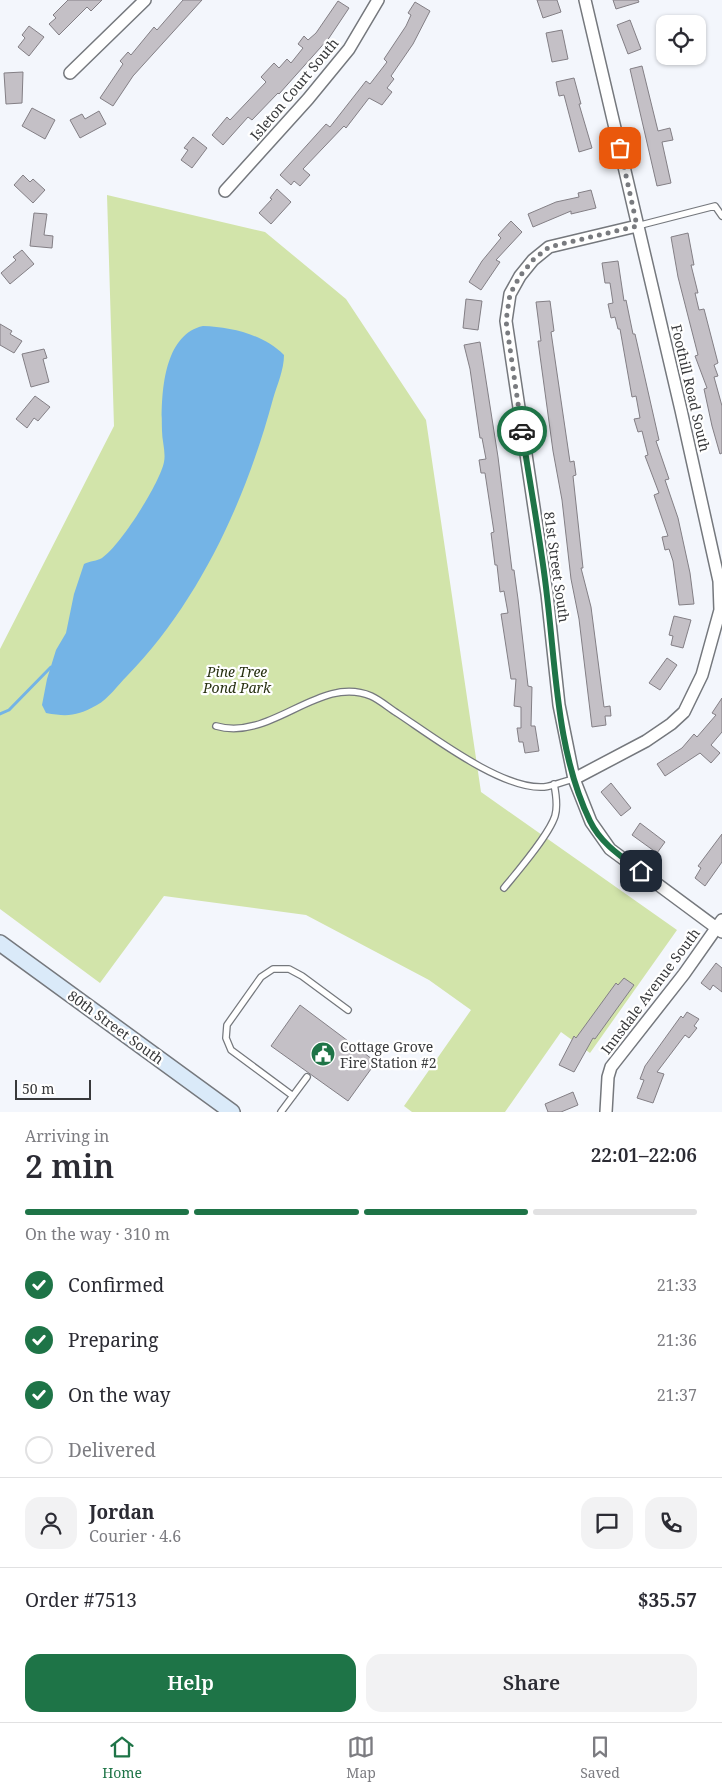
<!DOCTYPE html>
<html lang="en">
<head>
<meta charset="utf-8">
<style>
	body { margin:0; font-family:"Noto Serif",serif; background:#f2f2f3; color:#2b2b33; height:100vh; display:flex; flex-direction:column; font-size:19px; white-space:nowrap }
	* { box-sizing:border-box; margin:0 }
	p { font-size:16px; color:#7c7c81 }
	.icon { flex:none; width:28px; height:28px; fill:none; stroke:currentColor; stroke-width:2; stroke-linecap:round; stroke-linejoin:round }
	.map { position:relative; height:1112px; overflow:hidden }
	.side { display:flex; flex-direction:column; background:#fff; flex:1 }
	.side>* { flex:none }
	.controls { position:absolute; left:656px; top:15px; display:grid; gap:10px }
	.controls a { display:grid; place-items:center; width:50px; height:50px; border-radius:10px; background:#fff; box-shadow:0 1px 4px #0004; font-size:25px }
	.scale { position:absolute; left:15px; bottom:12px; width:76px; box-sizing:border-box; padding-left:5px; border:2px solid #38393b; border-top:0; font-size:14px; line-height:18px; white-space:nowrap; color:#38393b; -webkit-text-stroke:4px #fff; paint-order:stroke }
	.pin { position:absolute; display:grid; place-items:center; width:42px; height:42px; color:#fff; margin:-21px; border-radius:10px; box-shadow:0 2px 8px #0006 }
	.courier { position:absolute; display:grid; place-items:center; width:50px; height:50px; margin:-25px; border:4px solid #1e7447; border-radius:50%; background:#fff; color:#222; box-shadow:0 1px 6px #0007 }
	.overview em { font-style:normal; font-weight:600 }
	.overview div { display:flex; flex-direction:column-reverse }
	.overview { display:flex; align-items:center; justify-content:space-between; height:85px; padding:0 25px }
	h1 { font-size:32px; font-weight:600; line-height:38px }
	.bar { display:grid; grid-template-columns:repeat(4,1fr); gap:8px 5px; align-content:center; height:60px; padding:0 25px }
	.bar i { height:6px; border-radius:4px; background:#e1e1e2 }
	.bar .current { background:#1e7447 }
	.bar p { grid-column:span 4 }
	.line { display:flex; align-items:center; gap:12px; padding:0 25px; border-top:1px solid #e1e1e2 }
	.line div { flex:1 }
	.round { display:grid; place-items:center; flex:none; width:52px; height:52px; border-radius:15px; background:#f2f2f3 }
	ol { padding:0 25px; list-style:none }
	li { display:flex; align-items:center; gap:15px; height:55px }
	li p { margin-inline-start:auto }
	li .icon { padding:5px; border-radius:50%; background:#1e7447; color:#fff; stroke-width:4 }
	li:last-child { color:#7c7c81 }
	li i { width:28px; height:28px; border:2px solid #e1e1e2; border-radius:50% }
	.cta { display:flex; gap:10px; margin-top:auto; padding:10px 25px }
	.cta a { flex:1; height:58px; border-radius:15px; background:#1e7447; color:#fff; font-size:20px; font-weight:600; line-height:58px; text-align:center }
	.cta a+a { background:#f2f2f3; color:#2b2b33 }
	.dock { display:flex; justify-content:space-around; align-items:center; height:70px; border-top:1px solid #e1e1e2; background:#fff; font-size:14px; color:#7c7c81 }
	.dock a { display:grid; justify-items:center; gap:2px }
	.dock .current { color:#1e7447 }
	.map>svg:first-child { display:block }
	.green { fill:#d2e4aa }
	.water { fill:#74b4e6 }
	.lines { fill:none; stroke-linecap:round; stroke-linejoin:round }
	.stream { stroke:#74b4e6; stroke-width:3 }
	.building { fill:#c4c0c6; stroke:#837f85 }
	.service-casing { stroke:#75787d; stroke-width:8 }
	.minor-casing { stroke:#75787d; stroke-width:14 }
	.secondary-casing { stroke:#75787d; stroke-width:18 }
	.service { stroke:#fff; stroke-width:5.5 }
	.minor { stroke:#fff; stroke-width:11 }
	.secondary { stroke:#daeaf9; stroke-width:15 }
	.done { stroke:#797b7f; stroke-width:5; stroke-dasharray:0 9 }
	.route { stroke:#1e7447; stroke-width:6 }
	.labels { text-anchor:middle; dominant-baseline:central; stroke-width:4.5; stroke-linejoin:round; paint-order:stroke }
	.street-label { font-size:14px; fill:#38393b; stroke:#fff }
	.park-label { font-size:14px; font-style:italic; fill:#283112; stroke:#fff }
	.poi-label { font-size:14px; fill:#38393b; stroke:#fff; text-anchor:start }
</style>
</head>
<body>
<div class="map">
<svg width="722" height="1112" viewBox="0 0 722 1112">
	<rect width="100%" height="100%" fill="#f3f6fc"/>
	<path class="green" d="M107,195L265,232L346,299L426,420L481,792L677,930L590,1053L561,1032L505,1112H412L404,1106L471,1010L429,980L306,915L164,896L100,983L0,909V649L114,426Z"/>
	<path class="water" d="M203,326C231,327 263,334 284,355C284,370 277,385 273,399C246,499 200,601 127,676C118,685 108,699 97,705C77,716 68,717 46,713L42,705L47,679L56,650L66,633L74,594L84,564C90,561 97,561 102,558C120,546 160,483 164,462C166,452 162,441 162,431C161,398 162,335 203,326Z"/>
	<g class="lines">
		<path class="stream" d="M0,714L9,710L51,667"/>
	</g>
	<path class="building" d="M68,0H102L91,11L87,7L59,35L49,24L56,18L53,15Z
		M183,0H202L133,76L113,106L100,98L123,64L120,61L128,52L131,55L154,27L157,30Z
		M537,0H557L561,12L543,18Z
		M613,0H638L639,2L616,9Z
		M338,1L349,8L329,38L279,94L278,93L252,120L248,117L223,145L212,135L227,117L230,120L266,82L261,77L274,63L279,68L287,59L291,63L303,48L298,44L304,36L308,40L316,33Z
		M415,2L430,11L413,44L391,76L394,79L387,88L392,92L382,105L369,98L346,128L344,126L303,169L310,175L300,186L294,181L291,185L280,175L326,124L330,127L366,81L370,84L387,62L384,59L406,26L411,15L408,13Z
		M630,20L641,49L628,54L617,25Z
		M29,26L44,37L29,56L18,47L25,38L22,35Z
		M562,30L568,59L552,62L546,33Z
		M642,66L658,131L670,128L673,140L662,142L671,183L657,186L630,69Z
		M23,72L22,103L6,104L4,73Z
		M574,78L581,104H579L592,148L579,152L564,95L559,96L556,82Z
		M32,108L55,120L45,139L22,126Z
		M99,111L106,124L80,138L70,120L82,114L85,119Z
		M193,137L207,148L192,168L181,160L188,150L184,148Z
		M23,175L30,182L33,179L45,190L33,203L14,185Z
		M277,189L291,202L271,224L259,213L272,199L270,198Z
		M591,190L596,208L571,214V211L533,227L528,214L556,202L579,197L578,193Z
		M34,213L47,214L44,235L53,236L52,248L30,246Z
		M511,221L522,232L496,260L500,262L481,290L469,282L482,261L501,238L498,235Z
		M688,233L694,265H691L698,293H695L699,310L704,309L718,363L714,365L718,376L714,377L722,406V453L720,454L712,426L704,389L707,388L695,356L698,355L678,277L671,237Z
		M22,250L34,264L10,284L1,273L16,260L13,257Z
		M618,261L624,301L626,300L633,334H635L659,440L656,441L669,479L665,480L678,518L690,573L694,604L679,605L673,561L669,549L665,550L662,537L668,536L654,495L659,493L645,456L648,455L642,431L638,432L634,419L640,418L636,396L632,397L620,329H618L615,317L611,318L608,304L613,303L610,283H605L602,263Z
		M466,299L482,301L478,330L463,328Z
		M550,301L554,331L551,332L570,462L574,461L576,475L573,476L583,568H581L591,607L604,707L610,706L611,716H605L606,725L592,727L579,619L571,579L562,500L553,451L538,341H541L536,302Z
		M0,324L12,331L10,334L22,341L14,353L0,345Z
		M480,342L498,457L512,570H514L518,599L528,686L532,687L531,726H535L539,751L525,753L523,742H519L517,728H521V707L514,706L516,679H511L501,614L508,613L504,591L500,592L497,565H495L491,533L494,532L485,473H481L479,460L486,459L482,438H480L470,369L464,345Z
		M44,349L47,358L43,359L49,382L31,387L22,354Z
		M35,396L50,407L38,421L34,418L27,428L16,419Z
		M674,616L691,620L683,648L671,645L673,636L669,635Z
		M667,658L677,665L660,690L649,683Z
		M722,698V732L711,745L720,753L711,763L700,753L665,776L657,764L682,748L694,734L697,737L716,715L712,713Z
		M611,783L631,808L621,816L601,792Z
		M640,823L665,842L657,853L632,835Z
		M722,834V862L705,886L695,878L701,868L698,866Z
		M716,963L722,968V992L713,985L710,990L701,983Z
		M624,978L634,985L595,1039L593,1038L574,1072L559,1065L574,1036L576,1038L616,983L618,985Z
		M300,1005L376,1062L348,1101L271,1046Z
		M687,1012L699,1019L694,1026L697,1028L689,1038L685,1035L657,1072L664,1074L653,1103L637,1098L644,1080L640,1079L645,1066L681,1016L683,1018Z
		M573,1092L578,1105L561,1112H548L545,1104Z"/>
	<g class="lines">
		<defs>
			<path id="service" d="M637,226L715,206L722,216
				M216,726C272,742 319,674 371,696C380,700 389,708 397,713C432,736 502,790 544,787C554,786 564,781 574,779
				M504,888C518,871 549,835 555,816C558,806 556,794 554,784
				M293,1096L231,1050L226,1038L227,1025L261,977L273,969H289L302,976L348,1010
				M281,1112L307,1077"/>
			<path id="minor" d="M70,73L145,0
				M225,191L308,99L349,49L378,0
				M637,226L549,247L533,260L520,276L510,294L506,321L547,594L559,705L574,779L591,822L610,849L722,932
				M574,779L646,741L671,724L684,712L702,675L720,610L719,581L681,410L585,0
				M606,1112L608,1077L611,1067L684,974L722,920"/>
			<path id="secondary" d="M0,943L232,1112"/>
		</defs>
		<use href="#service" class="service-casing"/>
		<use href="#minor" class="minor-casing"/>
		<use href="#secondary" class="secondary-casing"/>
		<use href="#service" class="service"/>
		<use href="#minor" class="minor"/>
		<use href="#secondary" class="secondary"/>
	</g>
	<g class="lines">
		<path class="done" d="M522,431L506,321L510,294L520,276L533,260L549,247L637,226L620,148"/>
		<path class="route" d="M522,431C530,486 541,541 547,596C556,670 557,753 590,821C601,844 622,857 641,871"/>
	</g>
	<defs>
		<symbol id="civic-disc" viewBox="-11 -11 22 22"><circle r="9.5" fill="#1e7447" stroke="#fff"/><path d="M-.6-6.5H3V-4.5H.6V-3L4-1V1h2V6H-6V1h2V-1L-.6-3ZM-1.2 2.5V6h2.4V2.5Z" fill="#fff"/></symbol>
	</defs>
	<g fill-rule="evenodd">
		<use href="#civic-disc" x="309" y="1040" width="28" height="28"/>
	</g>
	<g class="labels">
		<g class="street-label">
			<text transform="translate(294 89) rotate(-50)">Isleton Court South</text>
			<text transform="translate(691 388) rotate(77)">Foothill Road South</text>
			<text transform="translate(557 567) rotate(82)">81st Street South</text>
			<text transform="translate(650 991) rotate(-53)">Innsdale Avenue South</text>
			<text transform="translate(116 1027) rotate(36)">80th Street South</text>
		</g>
		<g class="park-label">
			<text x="237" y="671">Pine Tree<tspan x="237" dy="16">Pond Park</tspan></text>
		</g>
		<g class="poi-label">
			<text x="340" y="1046">Cottage Grove<tspan x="340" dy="16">Fire Station #2</tspan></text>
		</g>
	</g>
</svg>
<div class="controls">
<a><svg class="icon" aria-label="locate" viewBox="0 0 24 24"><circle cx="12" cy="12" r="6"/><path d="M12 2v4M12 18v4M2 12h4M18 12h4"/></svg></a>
</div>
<div class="scale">50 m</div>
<div class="pin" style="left:620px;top:148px;background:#ea580c"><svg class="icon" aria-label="bag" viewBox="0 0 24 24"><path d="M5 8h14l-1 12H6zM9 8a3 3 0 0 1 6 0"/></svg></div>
<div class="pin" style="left:641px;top:871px;background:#1f2937"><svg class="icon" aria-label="home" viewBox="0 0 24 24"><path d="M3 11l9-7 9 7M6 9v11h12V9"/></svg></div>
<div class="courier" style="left:522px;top:431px"><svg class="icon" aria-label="car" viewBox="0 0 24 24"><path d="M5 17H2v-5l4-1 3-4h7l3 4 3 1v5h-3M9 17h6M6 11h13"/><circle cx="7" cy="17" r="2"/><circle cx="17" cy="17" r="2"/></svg></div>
</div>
<section class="side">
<div class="overview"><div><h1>2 min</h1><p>Arriving in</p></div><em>22:01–22:06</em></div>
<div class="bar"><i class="current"></i><i class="current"></i><i class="current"></i><i></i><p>On the way · 310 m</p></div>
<ol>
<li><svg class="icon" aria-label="check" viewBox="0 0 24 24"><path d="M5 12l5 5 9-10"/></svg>Confirmed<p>21:33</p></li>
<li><svg class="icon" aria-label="check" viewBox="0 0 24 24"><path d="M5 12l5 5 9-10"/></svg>Preparing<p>21:36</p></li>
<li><svg class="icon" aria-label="check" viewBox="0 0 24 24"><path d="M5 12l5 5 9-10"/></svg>On the way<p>21:37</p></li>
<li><i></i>Delivered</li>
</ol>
<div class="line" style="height:90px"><a class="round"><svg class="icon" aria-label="person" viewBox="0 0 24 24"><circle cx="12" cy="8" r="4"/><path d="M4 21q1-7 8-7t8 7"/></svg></a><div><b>Jordan</b><p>Courier · 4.6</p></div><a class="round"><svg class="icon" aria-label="chat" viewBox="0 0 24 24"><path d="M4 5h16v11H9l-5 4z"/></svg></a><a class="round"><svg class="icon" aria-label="phone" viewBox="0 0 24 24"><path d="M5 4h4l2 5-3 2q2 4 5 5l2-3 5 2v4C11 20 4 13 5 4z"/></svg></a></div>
<div class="line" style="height:65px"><div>Order #7513</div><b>$35.57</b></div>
<div class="cta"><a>Help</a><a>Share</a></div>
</section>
<nav class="dock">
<a class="current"><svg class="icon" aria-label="home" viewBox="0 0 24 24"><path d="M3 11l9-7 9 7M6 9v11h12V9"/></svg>Home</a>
<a><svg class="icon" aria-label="map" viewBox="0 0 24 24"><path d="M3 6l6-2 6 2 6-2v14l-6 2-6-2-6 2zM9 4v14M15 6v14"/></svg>Map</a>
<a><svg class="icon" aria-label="saved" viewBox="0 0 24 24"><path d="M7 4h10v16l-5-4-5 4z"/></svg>Saved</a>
</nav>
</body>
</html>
